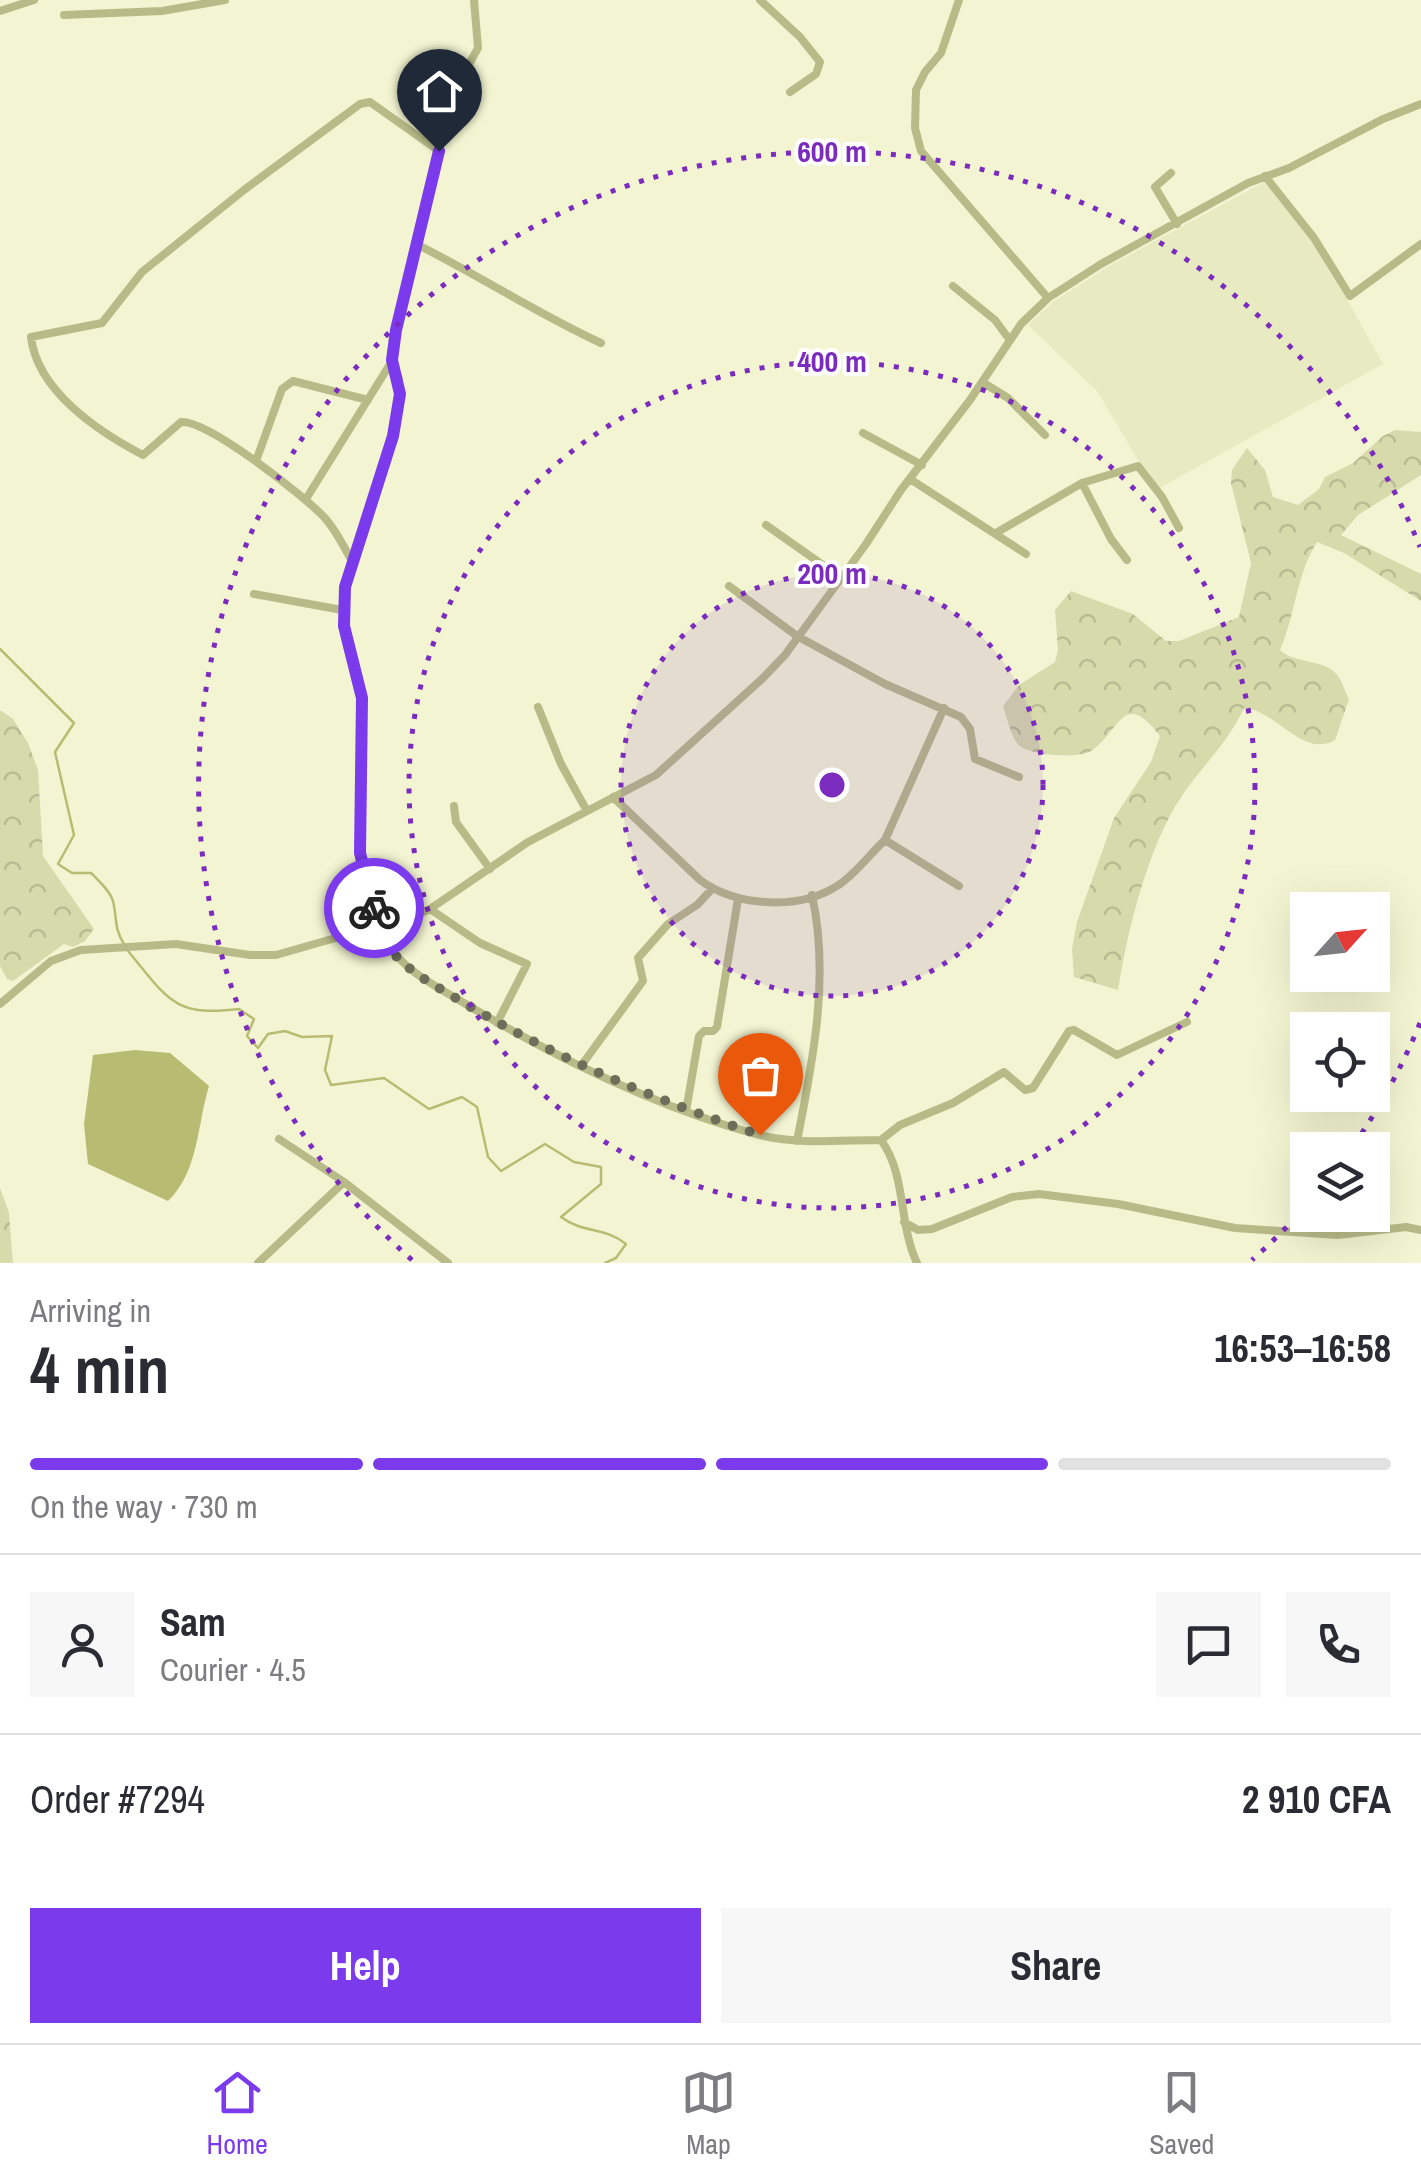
<!DOCTYPE html>
<html lang="en">
<head>
<meta charset="utf-8">
<style>
	body { margin:0; font-family:"Archivo Narrow",sans-serif; background:#f7f7f7; color:#2b2b33; height:100vh; display:flex; flex-direction:column; font-size:38px; white-space:nowrap }
	* { box-sizing:border-box; margin:0 }
	p { font-size:32px; color:#7c7c81 }
	.icon { flex:none; width:55px; height:55px; fill:none; stroke:currentColor; stroke-width:2; stroke-linecap:round; stroke-linejoin:round }
	.map { position:relative; height:1263px; overflow:hidden }
	.side { display:flex; flex-direction:column; background:#fff; flex:1 }
	.side>* { flex:none }
	.needle { width:65px; rotate:63deg }
	.tools { position:absolute; left:1290px; top:892px; display:grid; gap:20px }
	.tools a { display:grid; place-items:center; width:100px; height:100px; border-radius:0px; background:#fff; box-shadow:0 10px 40px #0002; font-size:50px }
	.pin { position:absolute; display:grid; place-items:center; width:85px; height:85px; color:#fff; margin:-102px -42px; border-radius:50% 50% 50% 0; rotate:-45deg; box-shadow:0 0 10px #0007 }
	.pin .icon { rotate:45deg }
	.courier { position:absolute; display:grid; place-items:center; width:100px; height:100px; margin:-50px; border:8px solid #7c3aed; border-radius:50%; background:#fff; color:#222; box-shadow:0 2px 12px #0007 }
	.headline em { font-style:normal; font-weight:800 }
	.headline div { display:flex; flex-direction:column-reverse }
	.headline { display:flex; align-items:center; justify-content:space-between; height:170px; padding:0 30px }
	h1 { font-size:65px; font-weight:800; line-height:75px }
	.bar { display:grid; grid-template-columns:repeat(4,1fr); gap:15px 10px; align-content:center; height:120px; padding:0 30px }
	.bar i { height:12px; border-radius:8px; background:#e1e1e2 }
	.bar .active { background:#7c3aed }
	.bar p { grid-column:span 4 }
	.line { display:flex; align-items:center; gap:25px; padding:0 30px; border-top:2px solid #e1e1e2 }
	.line div { flex:1 }
	.round { display:grid; place-items:center; flex:none; width:105px; height:105px; border-radius:0px; background:#f7f7f7 }
	.primary-button { display:flex; gap:20px; margin-top:auto; padding:20px 30px }
	.primary-button a { flex:1; height:115px; border-radius:0px; background:#7c3aed; color:#fff; font-size:40px; font-weight:800; line-height:115px; text-align:center }
	.primary-button a+a { background:#f7f7f7; color:#2b2b33 }
	.dock { display:flex; justify-content:space-around; align-items:center; height:140px; border-top:2px solid #e1e1e2; background:#fff; font-size:28px; color:#7c7c81 }
	.dock a { display:grid; justify-items:center; gap:5px }
	.dock .active { color:#7c3aed }
	.map>svg:first-child { display:block }
	.built { fill:#e8ebc1 }
	.forest { fill:url(#forest-crowns) }
	.water { fill:#b8bc73 }
	.lines { fill:none; stroke-linecap:round; stroke-linejoin:round }
	.stream { stroke:#b8bc73; stroke-width:2.5 }
	.minor { stroke:#b8bb88; stroke-width:8 }
	.done { stroke:#6e6f5a; stroke-width:10; stroke-dasharray:0 18 }
	.route { stroke:#7c3aed; stroke-width:12 }
	.ring { fill:none; stroke:#7b2cbf; stroke-width:5; stroke-dasharray:5 10 }
	.centre { fill:#7b2cbf; stroke:#fff; stroke-width:5 }
	.ring-label { font-size:30px; text-anchor:middle; font-weight:bold; fill:#7b2cbf; stroke:#fff; stroke-width:8; stroke-linejoin:round; paint-order:stroke }
</style>
</head>
<body>
<div class="map">
<svg width="1421" height="1263" viewBox="0 0 1421 1263">
	<defs>
		<pattern id="forest-crowns" width="20" height="18" patternUnits="userSpaceOnUse" patternTransform="scale(2.5)"><rect width="20" height="18" fill="#d7daab"/><path d="M2 6a3 3 0 1 1 6 0M12 15a3 3 0 1 1 6 0" fill="none" stroke="#b9bb93"/></pattern>
	</defs>
	<rect width="100%" height="100%" fill="#f3f5d2"/>
	<path class="built" d="M1264,182L1311,234L1383,364L1156,490L1097,391L1028,325L1054,301L1109,266Z"/>
	<path class="forest" d="M1395,430L1421,432V475L1358,515L1341,535L1421,574V601L1344,553L1317,542C1297,573 1295,616 1280,650C1296,665 1325,658 1338,676C1343,683 1345,692 1349,699L1335,740C1303,759 1276,710 1244,708C1228,743 1202,766 1181,797C1148,847 1127,931 1118,990L1074,977L1072,949L1077,922L1114,818L1151,762L1160,736C1123,688 1121,730 1091,751C1079,759 1025,756 1017,743C1010,733 1007,718 1003,706L1019,685L1055,662L1058,650L1055,610L1071,591L1133,614L1166,641H1179L1239,617L1251,563L1231,483L1232,470L1247,448L1265,470L1273,497L1298,505L1319,489L1325,477L1353,463L1383,436Z
		M0,710L13,719L28,743L38,770L43,856L94,929L85,941L73,947L64,944L13,981L7,979L0,966Z
		M0,1188L9,1213L13,1263H0Z"/>
	<path class="water" d="M135,1050L170,1053L209,1086C197,1125 199,1171 168,1201L88,1164L84,1124L93,1055Z"/>
	<g class="lines">
		<path class="stream" d="M0,649L74,723L55,752L74,835L58,864L72,873H91C99,881 110,891 113,901C117,917 114,929 124,944
			M128,951C168,999 173,1017 239,1009L254,1019L247,1036L258,1048L268,1034L285,1031L302,1037L332,1036L325,1070L331,1085L384,1078L429,1109L462,1097L477,1107L488,1157L501,1171L545,1144L574,1162L601,1167V1184L561,1217C584,1234 603,1226 626,1244L616,1258L605,1263"/>
		<path class="minor" d="M474,0L478,48L451,96L396,330L392,361L399,379V408L393,436L345,587L344,626L362,698L360,853L386,942C404,971 436,986 464,1003C553,1056 658,1108 759,1135C799,1145 841,1140 881,1140C907,1176 898,1223 917,1263
			M760,0L800,37L820,62L816,74L790,92
			M959,0L941,53L925,72L916,90L915,128L921,151L1048,298
			M0,11L34,0
			M64,15L162,11L225,0
			M1171,173L1155,187L1177,224
			M1265,176L1314,238L1350,296L1421,244
			M418,245C480,276 538,314 601,343
			M953,286L995,320L1009,339
			M982,382L1008,398L1045,435
			M863,433L922,465
			M256,461L282,389L293,381L368,400
			M910,479L1026,554
			M1082,483L1138,466L1162,497L1179,528
			M306,499L392,361
			M766,525L840,577
			M996,533L1082,483L1111,539L1127,560
			M353,563C344,547 336,530 324,517C303,495 208,420 181,422L143,455C99,432 37,391 31,337L102,323L142,272L244,190L360,104L370,102L439,151
			M729,586L797,636L885,684L961,717L970,729L975,759L1019,777
			M254,594L342,610
			M538,707L561,764L587,811
			M613,797L700,880C737,907 801,911 840,884C857,872 870,854 885,840L959,886
			M454,806L456,822L490,869
			M885,840L944,708
			M430,909L480,943L527,964L497,1023
			M0,1004L51,961L81,950L176,944L250,955H276L416,915L430,909L528,842L656,775L763,678L785,655L866,544L901,490L970,400L1021,324L1048,298L1101,264L1248,183L1289,168L1383,119L1421,104
			M581,1066L643,981L638,958L668,924L697,905L712,889
			M686,1111L699,1036L704,1031H713L717,1027L738,899
			M279,1139L344,1182L448,1263
			M881,1140L900,1125L953,1103L1004,1072L1025,1090L1033,1088L1069,1031L1074,1030L1117,1055L1187,1022
			M797,1141C813,1061 830,976 812,895
			M904,1222L918,1230L932,1229L1012,1197L1039,1194L1118,1204L1235,1228L1338,1235L1406,1227L1421,1230
			M258,1263L344,1182"/>
	</g>
	<g class="lines">
		<path class="done" d="M374,908C379,921 382,939 391,950C408,972 436,986 459,1000C554,1057 655,1100 760,1135"/>
		<path class="route" d="M374,908L360,853L362,698L344,626L345,587L393,436L400,394L392,360L396,330L439,151"/>
	</g>
	<circle cx="832" cy="785" r="211" fill="#7b2cbf" fill-opacity=".12"/>
	<g class="ring">
		<circle cx="832" cy="785" r="211"/>
		<circle cx="832" cy="785" r="423"/>
		<path d="M1420 1023A634 634 0 0 1 1351 1149M1307 1205A634 634 0 0 1 1252 1260M412 1260A634 634 0 1 1 1420 547"/>
	</g>
	<circle cx="832" cy="785" r="15" class="centre"/>
	<g class="ring-label">
		<text x="832" y="162">600 m</text>
		<text x="832" y="372">400 m</text>
		<text x="832" y="584">200 m</text>
	</g>
</svg>
<div class="tools">
<a><svg class="needle" viewBox="-14 -14 28 28"><path d="M0-13l5 13h-10z" fill="#e53935"/><path d="M0 13l5-13h-10z" fill="#7c7c81"/></svg></a>
<a><svg class="icon" aria-label="locate" viewBox="0 0 24 24"><circle cx="12" cy="12" r="6"/><path d="M12 2v4M12 18v4M2 12h4M18 12h4"/></svg></a>
<a><svg class="icon" aria-label="layers" viewBox="0 0 24 24"><path d="M12 4l9 5-9 5-9-5zM3 14l9 5 9-5"/></svg></a>
</div>
<div class="pin" style="left:760px;top:1135px;background:#ea580c"><svg class="icon" aria-label="bag" viewBox="0 0 24 24"><path d="M5 8h14l-1 12H6zM9 8a3 3 0 0 1 6 0"/></svg></div>
<div class="pin" style="left:439px;top:151px;background:#1f2937"><svg class="icon" aria-label="home" viewBox="0 0 24 24"><path d="M3 11l9-7 9 7M6 9v11h12V9"/></svg></div>
<div class="courier" style="left:374px;top:908px"><svg class="icon" aria-label="bike" viewBox="0 0 24 24"><circle cx="6" cy="16" r="4"/><circle cx="18" cy="16" r="4"/><path d="M6 16l4-8h5l3 8M10 8l3 8H6M13 5h3"/></svg></div>
</div>
<section class="side">
<div class="headline"><div><h1>4 min</h1><p>Arriving in</p></div><em>16:53–16:58</em></div>
<div class="bar"><i class="active"></i><i class="active"></i><i class="active"></i><i></i><p>On the way · 730 m</p></div>
<div class="line" style="height:180px"><a class="round"><svg class="icon" aria-label="person" viewBox="0 0 24 24"><circle cx="12" cy="8" r="4"/><path d="M4 21q1-7 8-7t8 7"/></svg></a><div><b>Sam</b><p>Courier · 4.5</p></div><a class="round"><svg class="icon" aria-label="chat" viewBox="0 0 24 24"><path d="M4 5h16v11H9l-5 4z"/></svg></a><a class="round"><svg class="icon" aria-label="phone" viewBox="0 0 24 24"><path d="M5 4h4l2 5-3 2q2 4 5 5l2-3 5 2v4C11 20 4 13 5 4z"/></svg></a></div>
<div class="line" style="height:130px"><div>Order #7294</div><b>2 910 CFA</b></div>
<div class="primary-button"><a>Help</a><a>Share</a></div>
</section>
<nav class="dock">
<a class="active"><svg class="icon" aria-label="home" viewBox="0 0 24 24"><path d="M3 11l9-7 9 7M6 9v11h12V9"/></svg>Home</a>
<a><svg class="icon" aria-label="map" viewBox="0 0 24 24"><path d="M3 6l6-2 6 2 6-2v14l-6 2-6-2-6 2zM9 4v14M15 6v14"/></svg>Map</a>
<a><svg class="icon" aria-label="saved" viewBox="0 0 24 24"><path d="M7 4h10v16l-5-4-5 4z"/></svg>Saved</a>
</nav>
</body>
</html>
